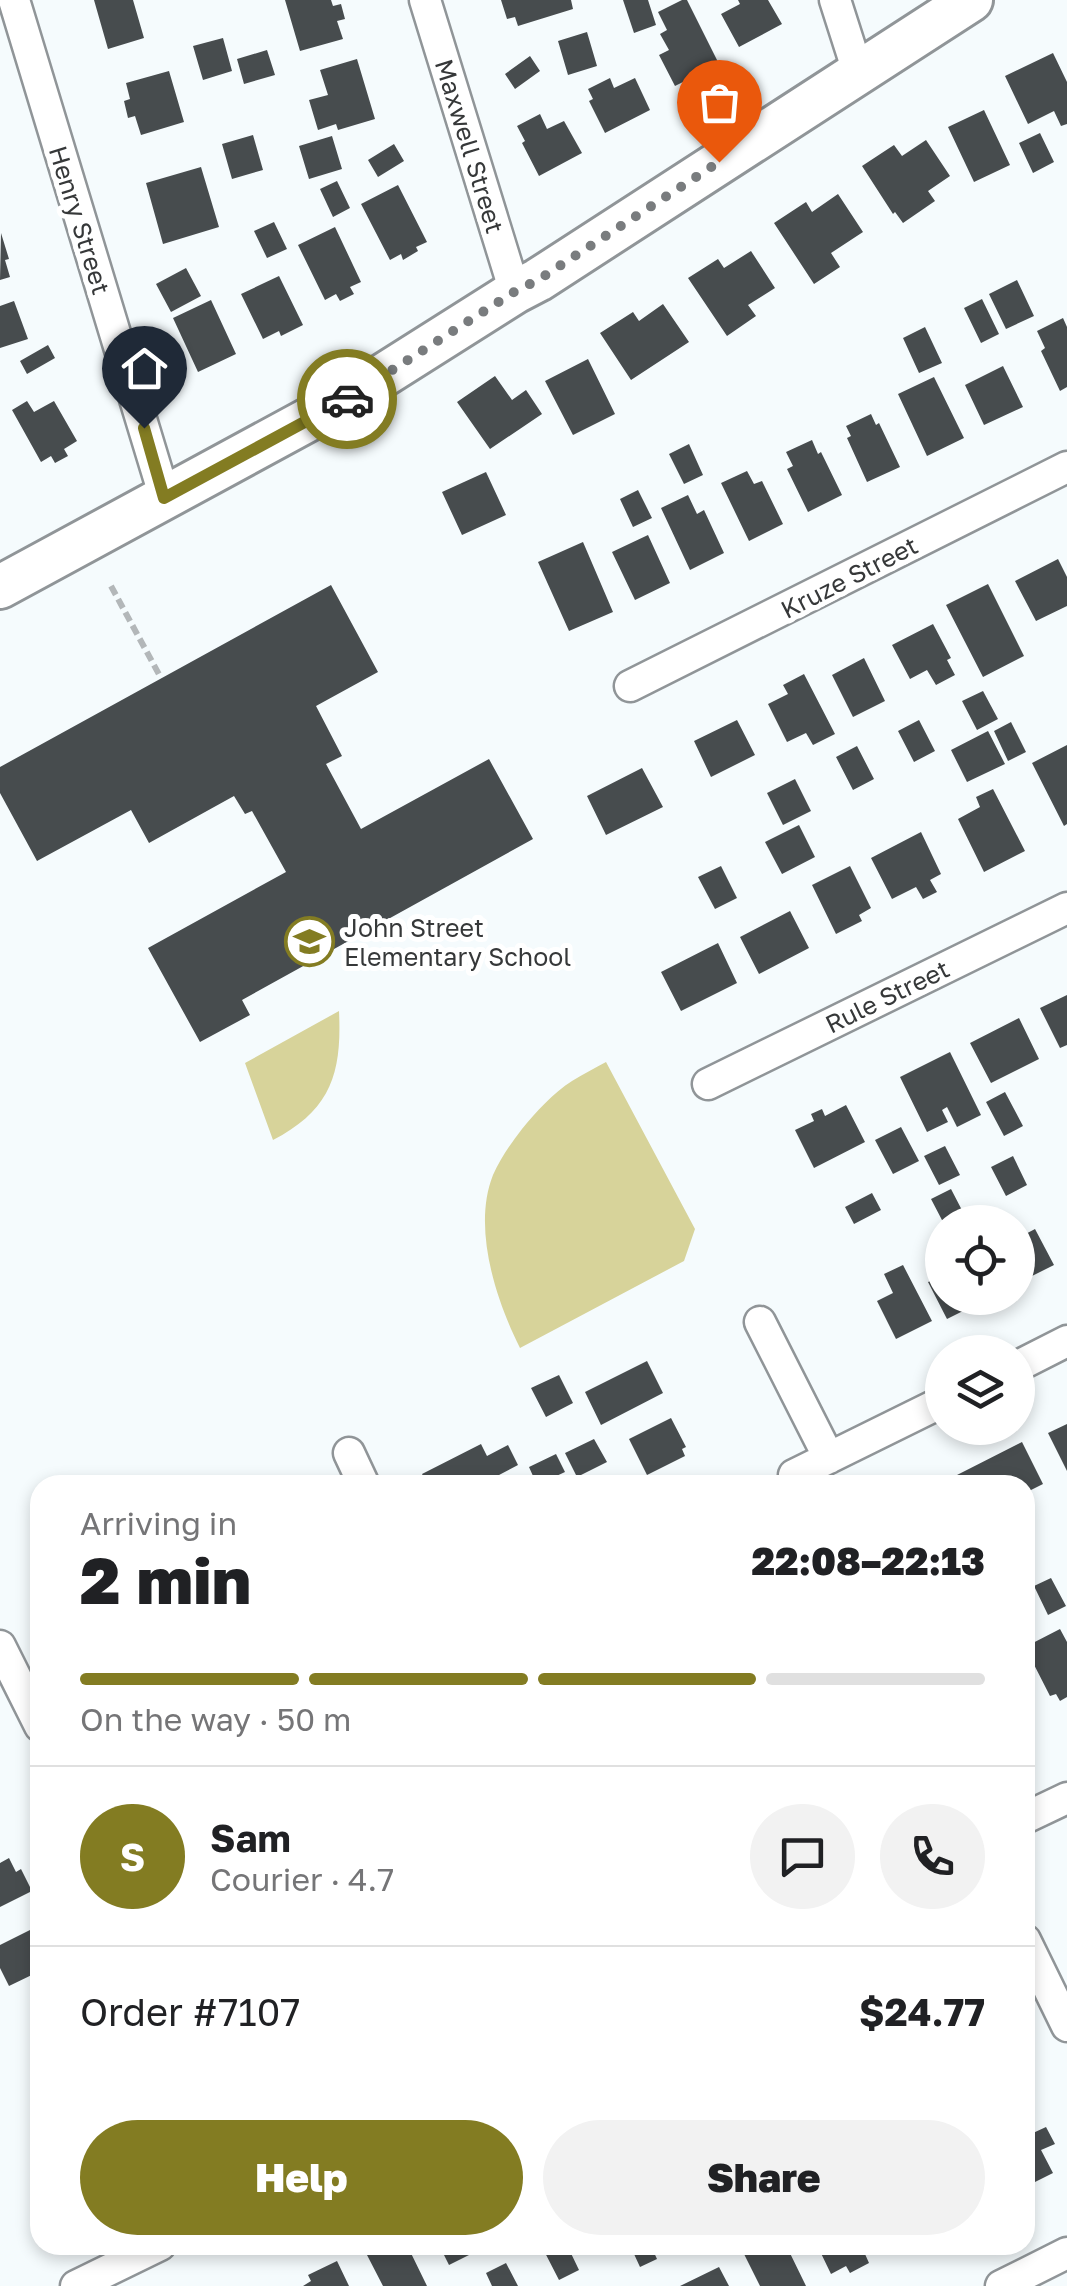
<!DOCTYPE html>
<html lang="en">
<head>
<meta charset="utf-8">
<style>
	body { margin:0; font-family:"Golos Text",sans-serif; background:#f2f2f2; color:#202124; height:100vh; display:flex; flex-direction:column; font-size:38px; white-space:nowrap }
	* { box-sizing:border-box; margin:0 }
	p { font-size:32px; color:#757577 }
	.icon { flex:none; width:55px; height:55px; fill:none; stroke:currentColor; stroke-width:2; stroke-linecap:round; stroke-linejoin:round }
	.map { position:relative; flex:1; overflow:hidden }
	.details { position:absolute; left:30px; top:1475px; width:1005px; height:780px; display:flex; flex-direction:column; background:#fff; border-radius:30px; box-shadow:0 5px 15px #0003 }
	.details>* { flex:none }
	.buttons { position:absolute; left:925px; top:1205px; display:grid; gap:20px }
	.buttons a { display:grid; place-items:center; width:110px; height:110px; border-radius:50%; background:#fff; box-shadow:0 5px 15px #0003; font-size:50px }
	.pin { position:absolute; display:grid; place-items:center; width:85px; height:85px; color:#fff; margin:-102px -42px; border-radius:50% 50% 50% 0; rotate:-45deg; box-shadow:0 0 10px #0007 }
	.pin .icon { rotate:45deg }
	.courier { position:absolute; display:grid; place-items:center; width:100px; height:100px; margin:-50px; border:8px solid #837c22; border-radius:50%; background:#fff; color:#222; box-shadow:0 2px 12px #0007 }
	.headline em { font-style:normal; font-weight:800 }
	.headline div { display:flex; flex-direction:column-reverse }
	.headline { display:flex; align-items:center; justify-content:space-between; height:170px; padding:0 50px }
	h1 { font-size:65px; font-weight:800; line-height:75px }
	.bar { display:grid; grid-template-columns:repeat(4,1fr); gap:15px 10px; align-content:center; height:120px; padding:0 50px }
	.bar i { height:12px; border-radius:8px; background:#e0e0e0 }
	.bar .current { background:#837c22 }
	.bar p { grid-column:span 4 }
	.line { display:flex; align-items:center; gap:25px; padding:0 50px; border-top:2px solid #e0e0e0 }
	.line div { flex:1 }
	.round { display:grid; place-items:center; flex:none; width:105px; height:105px; border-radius:52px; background:#f2f2f2 }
	.primary-button { display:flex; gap:20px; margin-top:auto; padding:20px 50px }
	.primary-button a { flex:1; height:115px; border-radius:60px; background:#837c22; color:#fff; font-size:40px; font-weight:800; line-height:115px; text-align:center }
	.primary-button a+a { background:#f2f2f2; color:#202124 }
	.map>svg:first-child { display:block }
	.green { fill:#d7d39a }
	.building { fill:#474c4e }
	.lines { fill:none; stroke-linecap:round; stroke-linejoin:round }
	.street-casing { stroke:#909598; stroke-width:35 }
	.secondary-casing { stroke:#909598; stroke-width:48 }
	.path { stroke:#b3b7b9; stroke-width:6; stroke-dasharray:10 5; stroke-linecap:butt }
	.street { stroke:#fff; stroke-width:30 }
	.secondary { stroke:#fff; stroke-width:42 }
	.done { stroke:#797c7e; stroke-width:10; stroke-dasharray:0 18 }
	.route { stroke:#837c22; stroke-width:12 }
	.labels { text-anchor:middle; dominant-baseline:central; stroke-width:10; stroke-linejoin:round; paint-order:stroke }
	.street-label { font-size:25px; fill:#363839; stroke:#fff }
	.poi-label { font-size:25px; fill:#363839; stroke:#fff; text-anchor:start }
</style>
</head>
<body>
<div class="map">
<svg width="1067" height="2286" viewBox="0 0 1067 2286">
	<rect width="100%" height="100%" fill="#f5fbfd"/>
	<path class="green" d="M339,1011C342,1073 331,1110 273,1140L245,1063Z
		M606,1062L695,1229L684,1261L520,1348C496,1300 472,1228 493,1175C500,1159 511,1143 522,1129C536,1112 553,1093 572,1081C583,1074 595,1068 606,1062Z"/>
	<path class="building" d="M94,0H133L144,38L108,49Z
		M285,0H331L333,6L341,4L345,19L337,21L343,39L300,51Z
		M501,0H571L573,9L518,26L515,17L507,19Z
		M623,0H648L656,25L634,33Z
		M682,0H687L719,64L675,86L659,55L669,50L660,34L667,30L658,12Z
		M738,0H768L782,24L739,47L721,14L740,4Z
		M587,32L597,66L568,75L558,41Z
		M223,38L232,71L203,80L193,46Z
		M267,50L275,75L244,84L237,59Z
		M1053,53L1067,82V124L1061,126L1054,111L1028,124L1005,76Z
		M530,56L540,71L515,89L505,74Z
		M357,59L375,119L338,130L336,124L318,130L309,100L328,95L320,70Z
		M169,71L184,122L141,135L135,116L128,118L124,101L130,99L126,83Z
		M610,78L614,88L635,78L650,110L605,133L589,101L593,99L588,89Z
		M984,110L1010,165L974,182L948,127Z
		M540,114L547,129L564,121L582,153L539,176L522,143L525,141L517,126Z
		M1040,133L1054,162L1033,173L1019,143Z
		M253,135L263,170L232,179L222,144Z
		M332,136L342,169L309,179L299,146Z
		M926,140L950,176L928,191L935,201L903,223L895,212L893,214L862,166L894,145L902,156Z
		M394,144L404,161L378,177L368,160Z
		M201,167L219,227L163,244L146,183Z
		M337,181L350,208L333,217L320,189Z
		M398,185L427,242L416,247L418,251L403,260L401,254L390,260L361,204Z
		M838,194L863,232L831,253L840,267L814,284L774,223L806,202L812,212Z
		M274,222L287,249L267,258L254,231Z
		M335,227L361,282L350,287L354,294L340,301L336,294L325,300L298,245Z
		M1,233L9,259L5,260L10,277L0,280Z
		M751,251L775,288L748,305L756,316L727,336L688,278L718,259L724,268Z
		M186,268L201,296L171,312L156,284Z
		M279,276L303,325L281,336L279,331L263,339L241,294Z
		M1017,280L1034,316L1006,329L989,294Z
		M982,299L999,334L981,343L964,308Z
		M211,300L236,354L198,372L173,318Z
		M14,301L28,339L0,348V306Z
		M663,304L689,342L631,380L600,333L633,312L639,321Z
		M1063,318L1067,327V387L1060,391L1041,351L1045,348L1037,331Z
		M925,327L942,363L919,373L903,338Z
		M48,345L55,358L27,374L20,361Z
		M588,359L615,414L573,435L545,381Z
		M1003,366L1023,407L984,425L965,385Z
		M495,376L512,400L526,390L542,414L490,449L457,402Z
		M934,377L964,438L927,456L898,394Z
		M27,401L34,412L54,401L77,441L64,449L68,456L55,463L51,456L41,462L12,410Z
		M871,414L876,425L879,423L900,467L867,482L847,438L851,436L846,426Z
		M812,440L818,454L821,452L842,495L808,512L787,469L793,466L786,452Z
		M689,444L703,475L684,484L669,454Z
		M747,471L754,484L762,481L783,524L749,541L721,483Z
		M486,472L506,515L462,535L442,492Z
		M638,490L652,518L633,527L620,499Z
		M688,495L697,514L704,510L724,553L690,570L661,508Z
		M648,535L670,583L635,600L612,552Z
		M583,542L613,612L569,631L538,562Z
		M1058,559L1067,577V606L1036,621L1015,581Z
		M988,584L1024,656L983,677L946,605Z
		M331,585L378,672L316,706L342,756L326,764L361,829L489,759L533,839L242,1000L250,1015L200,1042L148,948L286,872L252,811L245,814L234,796L149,843L131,810L37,861L0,793V767Z
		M933,624L951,658L947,660L955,675L936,685L927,670L910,679L892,645Z
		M864,658L885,701L853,717L832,675Z
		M804,674L835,734L813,745L806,733L787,742L768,704L788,694L783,685Z
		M983,691L998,719L977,730L962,701Z
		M737,720L755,755L711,777L694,741Z
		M919,720L935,751L914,762L898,731Z
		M1011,722L1026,752L1008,761L994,731Z
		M988,731L1005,764L967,782L951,750Z
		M1067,745V824L1064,826L1032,763Z
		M857,746L874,779L853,790L836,757Z
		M642,768L663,807L606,835L587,796Z
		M795,779L811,811L783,825L767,793Z
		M993,789L1025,851L984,872L958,819L980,807L976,797Z
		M799,825L815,857L782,874L765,842Z
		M921,832L941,874L930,880L937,892L923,899L916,887L892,899L871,858Z
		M721,866L737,898L715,909L698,877Z
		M850,866L871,908L859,915L862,921L836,934L812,885Z
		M790,911L809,948L759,974L740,937Z
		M718,943L737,983L681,1011L661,972Z
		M1067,995V1045L1060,1048L1040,1008Z
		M1019,1018L1039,1059L991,1083L970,1043Z
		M950,1052L981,1115L957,1127L947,1107L942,1110L948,1122L927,1132L900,1077Z
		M1005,1092L1023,1126L1004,1136L986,1102Z
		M846,1105L865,1142L814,1168L795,1130L814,1121L811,1114L822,1109L825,1116Z
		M901,1127L919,1161L893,1174L875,1140Z
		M945,1146L960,1175L939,1185L924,1156Z
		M1013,1156L1027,1185L1006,1196L991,1167Z
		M951,1189L965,1216L953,1222H943L931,1199Z
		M872,1193L881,1210L854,1224L845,1207Z
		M1035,1229L1054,1265L1018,1283V1238Z
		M942,1255V1298H989L947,1319L928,1282L935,1279L927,1263Z
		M903,1265L932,1321L896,1339L877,1301L893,1293L884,1274Z
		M647,1361L663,1393L601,1425L585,1392Z
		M559,1375L573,1403L546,1417L531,1388Z
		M671,1418L686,1447L682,1449L685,1456L647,1475L629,1439Z
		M1067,1424V1471L1048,1433Z
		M594,1439L607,1462L577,1477L565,1453Z
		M1022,1442L1043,1484L1025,1493V1485H962L957,1475Z
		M481,1444L487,1456L508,1445L518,1465L480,1485H428L422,1474Z
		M556,1454L565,1472L537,1485L529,1467Z
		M1051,1578L1066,1606L1048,1615L1034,1586Z
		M1060,1629L1067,1642V1697L1060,1701L1056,1694L1050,1696L1025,1647Z
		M9,1858L16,1872L21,1869L32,1891L0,1907V1863Z
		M40,1925V1971L9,1986L0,1968V1945Z
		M1025,2117L1033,2133L1046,2127L1055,2144L1041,2150L1053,2173L1035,2182L1033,2177L1025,2180Z
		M387,2245H407L427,2286H383L367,2255Z
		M439,2245H481L483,2248L449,2265Z
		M541,2245H567L579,2270L559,2280Z
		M763,2245H786L806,2286H760L744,2254Z
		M817,2245H861L869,2263L850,2273L846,2266L831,2274Z
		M651,2246L657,2259L640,2267L634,2254Z
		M337,2261L349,2286H303L311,2281L308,2275Z
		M506,2263L518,2286H492L486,2273Z
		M719,2267L729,2286H680Z"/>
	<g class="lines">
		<defs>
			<path id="street" d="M14,0L165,498
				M425,0L515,292
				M835,0L858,72
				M630,686L1067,467
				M708,1084L1067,908
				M760,1322L829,1458
				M1018,1366L1067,1341
				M349,1453L364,1485
				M799,1485L794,1475L942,1402
				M0,1646L40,1726
				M1025,1818L1067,1798
				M1025,1940L1067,2026
				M76,2286L160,2245
				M1001,2286L1067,2253"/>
			<path id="secondary" d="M0,587L341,402L515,292L538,280L971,0"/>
		</defs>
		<use href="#street" class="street-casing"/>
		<use href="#secondary" class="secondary-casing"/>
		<path class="path" d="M111,586L161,678"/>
		<use href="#street" class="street"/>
		<use href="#secondary" class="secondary"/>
	</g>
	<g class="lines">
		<path class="done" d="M347,399L514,292L538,280L719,162"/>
		<path class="route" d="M144,428L164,498L347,399"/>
	</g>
	<defs>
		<symbol id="school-ring" viewBox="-11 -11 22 22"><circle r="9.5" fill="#fff" stroke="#837c22" stroke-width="1.5"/><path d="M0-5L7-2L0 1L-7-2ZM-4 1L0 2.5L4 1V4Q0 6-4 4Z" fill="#837c22"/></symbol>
	</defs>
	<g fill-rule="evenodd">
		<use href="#school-ring" x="282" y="914" width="55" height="55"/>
	</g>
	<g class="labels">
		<g class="street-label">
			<text transform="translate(470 146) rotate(73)">Maxwell Street</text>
			<text transform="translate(80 220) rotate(73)">Henry Street</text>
			<text transform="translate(849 577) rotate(-27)">Kruze Street</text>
			<text transform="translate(887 996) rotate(-26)">Rule Street</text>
		</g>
		<g class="poi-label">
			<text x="344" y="927">John Street<tspan x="344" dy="29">Elementary School</tspan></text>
		</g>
	</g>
</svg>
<div class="buttons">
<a><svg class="icon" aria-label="locate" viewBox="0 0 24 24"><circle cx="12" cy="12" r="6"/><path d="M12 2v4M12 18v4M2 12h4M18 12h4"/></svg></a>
<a><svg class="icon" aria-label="layers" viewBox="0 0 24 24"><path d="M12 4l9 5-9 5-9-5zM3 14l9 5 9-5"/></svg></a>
</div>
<div class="pin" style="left:719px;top:162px;background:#ea580c"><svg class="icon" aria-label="bag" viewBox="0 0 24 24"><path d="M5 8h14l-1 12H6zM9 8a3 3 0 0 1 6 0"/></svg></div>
<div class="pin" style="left:144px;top:428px;background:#1f2937"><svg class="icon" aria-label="home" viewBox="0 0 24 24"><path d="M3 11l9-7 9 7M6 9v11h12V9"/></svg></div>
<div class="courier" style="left:347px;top:399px"><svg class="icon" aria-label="car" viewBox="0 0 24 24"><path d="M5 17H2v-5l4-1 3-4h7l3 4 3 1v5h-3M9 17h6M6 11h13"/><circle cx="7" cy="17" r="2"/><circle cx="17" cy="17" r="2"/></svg></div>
<section class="details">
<div class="headline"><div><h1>2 min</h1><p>Arriving in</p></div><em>22:08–22:13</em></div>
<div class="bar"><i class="current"></i><i class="current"></i><i class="current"></i><i></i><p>On the way · 50 m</p></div>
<div class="line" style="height:180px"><b class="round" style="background:#837c22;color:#fff">S</b><div><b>Sam</b><p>Courier · 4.7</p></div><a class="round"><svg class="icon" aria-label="chat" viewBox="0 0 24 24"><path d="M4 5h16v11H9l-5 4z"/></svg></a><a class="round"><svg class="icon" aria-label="phone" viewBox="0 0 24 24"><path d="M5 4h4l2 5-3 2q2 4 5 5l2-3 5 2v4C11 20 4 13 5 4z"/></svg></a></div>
<div class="line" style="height:130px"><div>Order #7107</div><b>$24.77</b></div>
<div class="primary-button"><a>Help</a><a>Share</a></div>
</section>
</div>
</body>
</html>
